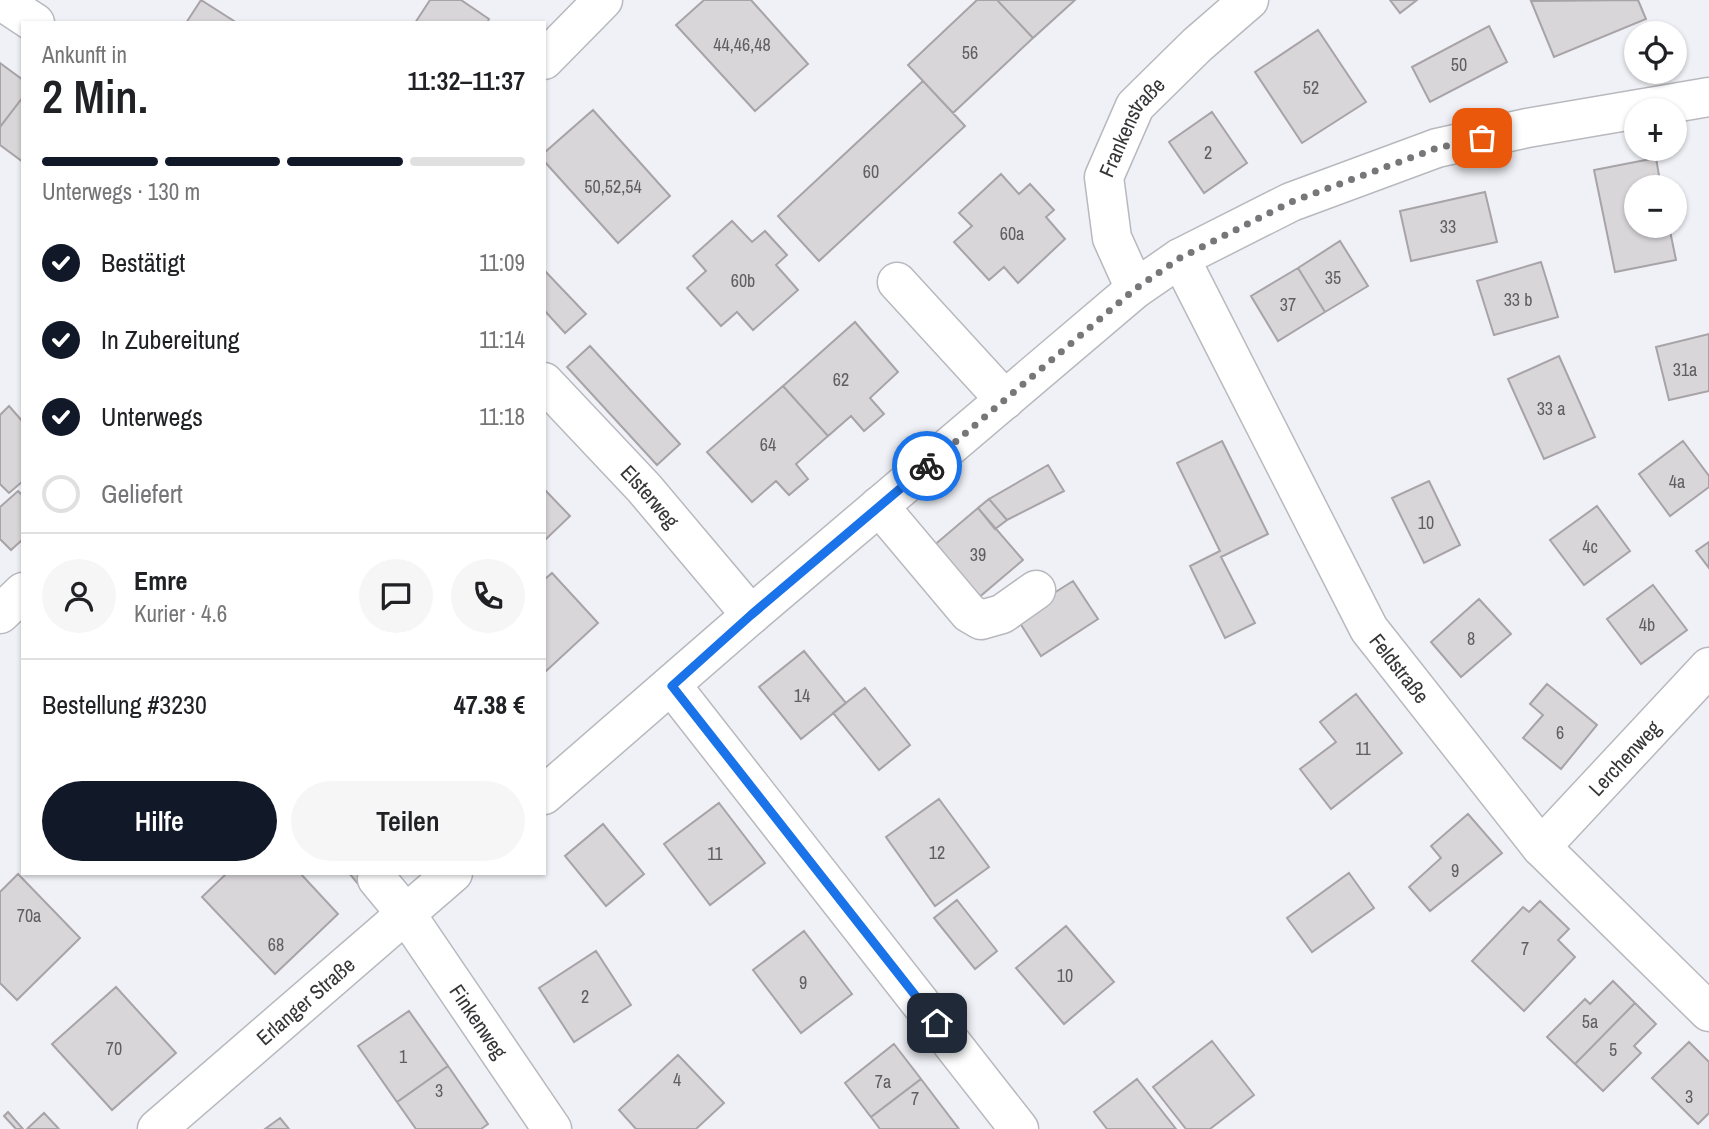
<!DOCTYPE html>
<html lang="de">
<head>
<meta charset="utf-8">
<style>
	body { margin:0; font-family:"Archivo Narrow",sans-serif; background:#f6f6f6; color:#202124; height:100vh; display:flex; flex-direction:column; font-size:26px; white-space:nowrap }
	* { box-sizing:border-box; margin:0 }
	p { font-size:23px; color:#757577 }
	.icon { flex:none; width:38px; height:38px; fill:none; stroke:currentColor; stroke-width:2; stroke-linecap:round; stroke-linejoin:round }
	.map { position:relative; flex:1; overflow:hidden }
	.drawer { position:absolute; left:21px; top:21px; width:525px; height:854px; display:flex; flex-direction:column; background:#fff; border-radius:0px; box-shadow:0 2px 5px #0004 }
	.drawer>* { flex:none }
	.buttons { position:absolute; left:1624px; top:21px; display:grid; gap:14px }
	.buttons a { display:grid; place-items:center; width:63px; height:63px; border-radius:50%; background:#fff; box-shadow:0 2px 5px #0004; font-size:35px }
	.pin { position:absolute; display:grid; place-items:center; width:60px; height:60px; color:#fff; margin:-30px; border-radius:14px; box-shadow:0 4px 10px #0006 }
	.courier { position:absolute; display:grid; place-items:center; width:70px; height:70px; margin:-35px; border:5px solid #1a73e8; border-radius:50%; background:#fff; color:#222; box-shadow:0 2px 9px #0007 }
	.head em { font-style:normal; font-weight:600 }
	.head div { display:flex; flex-direction:column-reverse }
	.head { display:flex; align-items:center; justify-content:space-between; height:119px; padding:0 21px }
	h1 { font-size:46px; font-weight:600; line-height:52px }
	.bar { display:grid; grid-template-columns:repeat(4,1fr); gap:10px 7px; align-content:center; height:84px; padding:0 21px }
	.bar i { height:9px; border-radius:5px; background:#e0e0e0 }
	.bar .current { background:#111827 }
	.bar p { grid-column:span 4 }
	.line { display:flex; align-items:center; gap:18px; padding:0 21px; border-top:2px solid #e0e0e0 }
	.line div { flex:1 }
	.round { display:grid; place-items:center; flex:none; width:74px; height:74px; border-radius:37px; background:#f6f6f6 }
	ol { padding:0 21px; list-style:none }
	li { display:flex; align-items:center; gap:21px; height:77px }
	li p { margin-inline-start:auto }
	li .icon { padding:7px; border-radius:50%; background:#111827; color:#fff; stroke-width:4 }
	li:last-child { color:#757577 }
	li i { width:38px; height:38px; border:4px solid #e0e0e0; border-radius:50% }
	.button { display:flex; gap:14px; margin-top:auto; padding:14px 21px }
	.button a { flex:1; height:80px; border-radius:42px; background:#111827; color:#fff; font-size:28px; font-weight:600; line-height:80px; text-align:center }
	.button a+a { background:#f6f6f6; color:#202124 }
	.map>svg:first-child { display:block }
	.building { fill:#d9d6da; stroke:#a7a3a7; stroke-width:2 }
	.lines { fill:none; stroke-linecap:round; stroke-linejoin:round }
	.minor-casing { stroke:#b8b9be; stroke-width:41 }
	.minor { stroke:#fff; stroke-width:38 }
	.done { stroke:#77777a; stroke-width:7; stroke-dasharray:0 12.6 }
	.route { stroke:#1a73e8; stroke-width:9 }
	.labels { text-anchor:middle; dominant-baseline:central; stroke-width:5; stroke-linejoin:round; paint-order:stroke }
	.number-label { font-size:18px; fill:#5f5e60 }
	.street-label { font-size:21px; fill:#363638; stroke:#fff }
</style>
</head>
<body>
<div class="map">
<svg width="1709" height="1129" viewBox="0 0 1709 1129">
	<rect width="100%" height="100%" fill="#f0f1f6"/>
	<path class="building" d="M201,0L237,23H186Z
		M430,0H461L489,19L487,23H415Z
		M704,0H751L808,64L755,111L676,25Z
		M977,0H997L1033,38L953,113L908,65Z
		M997,0H1075L1033,38Z
		M1390,0H1417L1400,13Z
		M1638,0L1646,19L1554,57L1531,1Z
		M1489,26L1507,62L1430,102L1412,67Z
		M1318,30L1366,102L1302,143L1255,72Z
		M0,63L23,80V97L0,127Z
		M923,81L965,126L819,261L778,216Z
		M23,97V162L0,145V127Z
		M593,110L670,196L618,243L544,161V153Z
		M1212,112L1247,163L1204,193L1169,142Z
		M1656,158L1661,187H1636V226H1669L1676,260L1615,272L1594,170Z
		M1001,174L1019,194L1030,184L1054,210L1046,217L1065,239L1018,283L1004,267L989,280L954,242L972,226L959,213Z
		M1485,192L1497,242L1411,261L1400,211Z
		M732,221L752,242L765,231L787,255L776,265L798,290L753,330L737,312L721,326L687,288L706,271L693,256Z
		M1340,241L1368,286L1325,312L1298,268Z
		M1541,262L1558,317L1494,335L1477,281Z
		M1298,268L1325,312L1278,341L1251,296Z
		M544,270L586,314L565,333L544,310Z
		M855,322L898,372L870,398L884,414L864,431L851,416L828,436L783,386Z
		M1709,334V391L1669,400L1656,347Z
		M590,346L680,444L657,465L567,367Z
		M1559,356L1595,437L1544,459L1508,379Z
		M783,386L828,436L796,464L808,479L789,495L776,481L752,502L707,452Z
		M9,406L23,422V481L9,493L0,484V415Z
		M1222,441L1268,534L1221,557L1255,623L1225,638L1190,566L1220,551L1177,463Z
		M1683,441L1709,476V487L1670,516L1639,474Z
		M1048,465L1064,491L1007,520L989,499Z
		M1429,481L1460,545L1424,563L1392,498Z
		M544,489L570,516L544,541Z
		M18,491L23,496V539L11,550L0,539V507Z
		M989,499L1007,520L995,529L978,508Z
		M1597,506L1630,551L1584,585L1550,540Z
		M978,508L1023,560L977,599L932,547Z
		M1709,542V568L1696,551Z
		M552,573L598,623L544,673V580Z
		M1073,581L1098,619L1041,656L1016,617Z
		M1653,585L1687,630L1641,664L1607,619Z
		M1479,599L1511,634L1461,677L1431,642Z
		M804,651L846,703L801,739L759,687Z
		M1547,684L1597,725L1561,769L1523,738L1543,715L1530,704Z
		M865,688L910,745L879,770L833,713Z
		M1356,694L1402,753L1331,809L1300,769L1336,742L1320,722Z
		M939,799L989,867L935,906L886,837Z
		M719,803L765,863L710,905L664,844Z
		M1468,814L1502,853L1430,911L1409,887L1441,858L1431,846Z
		M603,824L644,874L606,906L565,856Z
		M227,873H300L338,914L275,974L202,897Z
		M349,873H384L363,890Z
		M1349,873L1374,908L1312,952L1287,918Z
		M18,874L80,938L17,1000L0,983V892Z
		M957,900L997,951L975,969L934,918Z
		M1540,901L1569,929L1558,940L1575,957L1524,1011L1472,961L1523,907L1529,912Z
		M1066,926L1114,982L1064,1024L1016,968Z
		M804,931L852,994L801,1033L753,970Z
		M596,951L631,1005L574,1042L539,988Z
		M1613,981L1635,1003L1575,1064L1547,1037L1585,999L1590,1004Z
		M116,987L176,1053L112,1110L52,1044Z
		M1635,1003L1656,1024L1634,1046L1641,1053L1603,1091L1575,1064Z
		M409,1011L448,1066L397,1102L358,1046Z
		M1212,1041L1254,1095L1210,1129H1186L1153,1087Z
		M1689,1042L1709,1062V1113L1698,1124L1652,1078Z
		M894,1044L921,1079L871,1117L845,1083Z
		M678,1055L724,1103L696,1129H636L619,1110Z
		M448,1066L488,1124L481,1129H416L397,1102Z
		M921,1079L959,1129H880L871,1117Z
		M1137,1079L1176,1129H1107L1094,1112Z
		M8,1112L23,1129H16L4,1116Z
		M44,1113L59,1129H27Z
		M280,1118L289,1129H265Z"/>
	<g class="lines">
		<defs>
			<g id="minor">
				<path d="M0,0L35,23"/>
				<path d="M544,60L603,0"/>
				<path id="s1" d="M1180,258L1369,629L1541,847L1709,1012"/>
				<path d="M897,282L1005,400"/>
				<path id="s2" d="M1135,289L1112,238L1104,177L1135,106L1197,45L1249,0"/>
				<path id="s3" d="M544,382L644,488L751,615"/>
				<path d="M879,506L969,613L981,620L1002,614L1036,590"/>
				<path d="M0,614L23,592"/>
				<path d="M672,686L1019,1129"/>
				<path d="M544,795L751,615L1135,289L1180,258L1291,202L1437,148L1527,128L1709,97"/>
				<path id="s4" d="M1541,847L1709,667"/>
				<path id="s5" d="M377,879L406,914L552,1129"/>
				<path id="s6" d="M157,1129L453,873"/>
			</g>
		</defs>
		<use href="#minor" class="minor-casing"/>
		<use href="#minor" class="minor"/>
	</g>
	<g class="lines">
		<path class="done" d="M927,466L1135,289L1180,258L1291,202L1437,148L1482,138"/>
		<path class="route" d="M927,466L751,615L672,686L937,1023"/>
	</g>
	<g class="labels">
		<g class="number-label">
			<text x="742" y="44">44,46,48</text>
			<text x="970" y="52">56</text>
			<text x="1459" y="64">50</text>
			<text x="1311" y="87">52</text>
			<text x="1208" y="152">2</text>
			<text x="871" y="171">60</text>
			<text x="613" y="186">50,52,54</text>
			<text x="1448" y="226">33</text>
			<text x="1012" y="233">60a</text>
			<text x="1333" y="277">35</text>
			<text x="743" y="280">60b</text>
			<text x="1518" y="299">33 b</text>
			<text x="1288" y="304">37</text>
			<text x="1685" y="369">31a</text>
			<text x="841" y="379">62</text>
			<text x="1551" y="408">33 a</text>
			<text x="768" y="444">64</text>
			<text x="1677" y="481">4a</text>
			<text x="1426" y="522">10</text>
			<text x="1590" y="546">4c</text>
			<text x="978" y="554">39</text>
			<text x="1647" y="624">4b</text>
			<text x="1471" y="638">8</text>
			<text x="802" y="695">14</text>
			<text x="1560" y="732">6</text>
			<text x="1363" y="748">11</text>
			<text x="937" y="852">12</text>
			<text x="715" y="853">11</text>
			<text x="1455" y="870">9</text>
			<text x="29" y="915">70a</text>
			<text x="276" y="944">68</text>
			<text x="1525" y="948">7</text>
			<text x="1065" y="975">10</text>
			<text x="803" y="982">9</text>
			<text x="585" y="996">2</text>
			<text x="1590" y="1021">5a</text>
			<text x="114" y="1048">70</text>
			<text x="1613" y="1049">5</text>
			<text x="403" y="1056">1</text>
			<text x="677" y="1079">4</text>
			<text x="883" y="1081">7a</text>
			<text x="439" y="1090">3</text>
			<text x="1689" y="1096">3</text>
			<text x="915" y="1098">7</text>
		</g>
		<g class="street-label">
			<text stroke="none"><textPath href="#s2" startOffset="175">Frankenstraße</textPath></text>
			<text stroke="none"><textPath href="#s3" startOffset="156">Elsterweg</textPath></text>
			<text stroke="none"><textPath href="#s1" startOffset="466">Feldstraße</textPath></text>
			<text stroke="none"><textPath href="#s4" startOffset="122">Lerchenweg</textPath></text>
			<text stroke="none"><textPath href="#s6" startOffset="196">Erlanger Straße</textPath></text>
			<text stroke="none"><textPath href="#s5" startOffset="175">Finkenweg</textPath></text>
		</g>
	</g>
</svg>
<div class="buttons">
<a><svg class="icon" aria-label="locate" viewBox="0 0 24 24"><circle cx="12" cy="12" r="6"/><path d="M12 2v4M12 18v4M2 12h4M18 12h4"/></svg></a>
<a>+</a>
<a>−</a>
</div>
<div class="pin" style="left:1482px;top:138px;background:#ea580c"><svg class="icon" aria-label="bag" viewBox="0 0 24 24"><path d="M5 8h14l-1 12H6zM9 8a3 3 0 0 1 6 0"/></svg></div>
<div class="pin" style="left:937px;top:1023px;background:#1f2937"><svg class="icon" aria-label="home" viewBox="0 0 24 24"><path d="M3 11l9-7 9 7M6 9v11h12V9"/></svg></div>
<div class="courier" style="left:927px;top:466px"><svg class="icon" aria-label="bike" viewBox="0 0 24 24"><circle cx="6" cy="16" r="4"/><circle cx="18" cy="16" r="4"/><path d="M6 16l4-8h5l3 8M10 8l3 8H6M13 5h3"/></svg></div>
<section class="drawer">
<div class="head"><div><h1>2 Min.</h1><p>Ankunft in</p></div><em>11:32–11:37</em></div>
<div class="bar"><i class="current"></i><i class="current"></i><i class="current"></i><i></i><p>Unterwegs · 130 m</p></div>
<ol>
<li><svg class="icon" aria-label="check" viewBox="0 0 24 24"><path d="M5 12l5 5 9-10"/></svg>Bestätigt<p>11:09</p></li>
<li><svg class="icon" aria-label="check" viewBox="0 0 24 24"><path d="M5 12l5 5 9-10"/></svg>In Zubereitung<p>11:14</p></li>
<li><svg class="icon" aria-label="check" viewBox="0 0 24 24"><path d="M5 12l5 5 9-10"/></svg>Unterwegs<p>11:18</p></li>
<li><i></i>Geliefert</li>
</ol>
<div class="line" style="height:126px"><a class="round"><svg class="icon" aria-label="person" viewBox="0 0 24 24"><circle cx="12" cy="8" r="4"/><path d="M4 21q1-7 8-7t8 7"/></svg></a><div><b>Emre</b><p>Kurier · 4.6</p></div><a class="round"><svg class="icon" aria-label="chat" viewBox="0 0 24 24"><path d="M4 5h16v11H9l-5 4z"/></svg></a><a class="round"><svg class="icon" aria-label="phone" viewBox="0 0 24 24"><path d="M5 4h4l2 5-3 2q2 4 5 5l2-3 5 2v4C11 20 4 13 5 4z"/></svg></a></div>
<div class="line" style="height:91px"><div>Bestellung #3230</div><b>47.38 €</b></div>
<div class="button"><a>Hilfe</a><a>Teilen</a></div>
</section>
</div>
</body>
</html>
